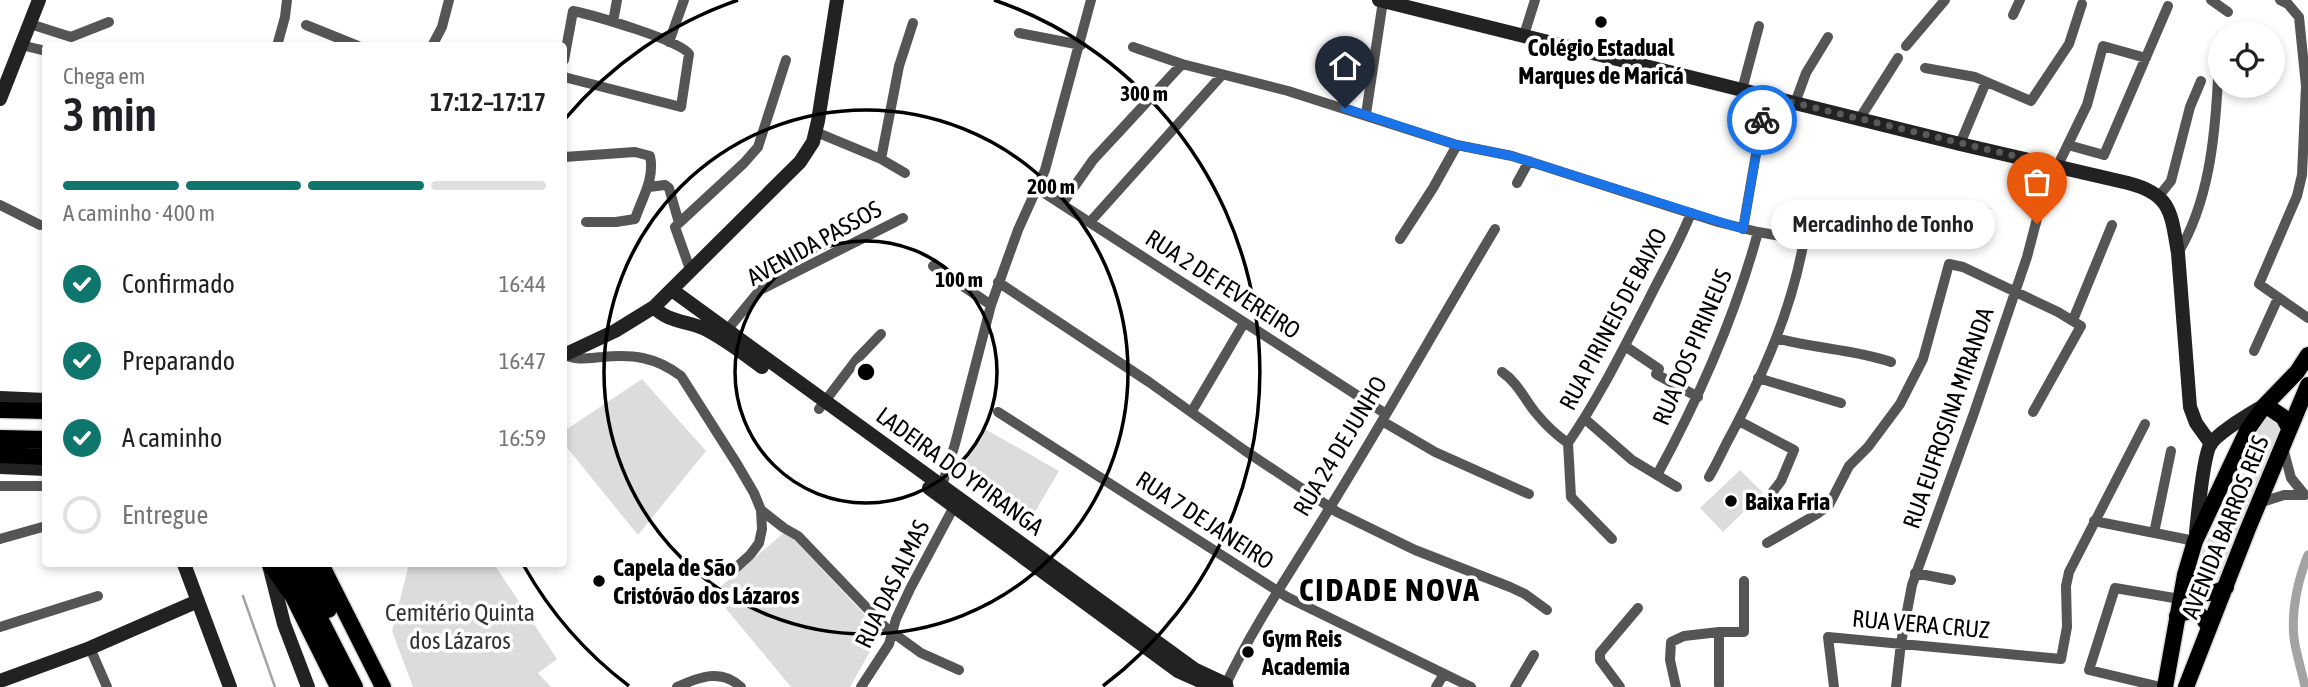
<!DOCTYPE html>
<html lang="pt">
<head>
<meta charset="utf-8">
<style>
	body { margin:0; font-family:"Asap Condensed",sans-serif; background:#f2f2f2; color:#202124; height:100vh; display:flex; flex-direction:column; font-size:26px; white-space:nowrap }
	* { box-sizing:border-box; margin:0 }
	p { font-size:23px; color:#757577 }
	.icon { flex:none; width:38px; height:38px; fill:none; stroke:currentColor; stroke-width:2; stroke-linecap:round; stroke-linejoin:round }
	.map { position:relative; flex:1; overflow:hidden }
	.details { position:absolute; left:42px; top:42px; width:525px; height:525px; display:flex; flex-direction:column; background:#fff; border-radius:7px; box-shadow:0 4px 10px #0003 }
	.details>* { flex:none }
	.fabs { position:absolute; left:2208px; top:21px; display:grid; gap:14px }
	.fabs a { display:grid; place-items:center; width:77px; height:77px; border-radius:50%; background:#fff; box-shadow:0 4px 10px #0003; font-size:35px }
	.pin { position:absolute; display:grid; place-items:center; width:60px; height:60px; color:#fff; margin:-72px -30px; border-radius:50% 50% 50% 0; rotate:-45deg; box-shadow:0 0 7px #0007 }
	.pin .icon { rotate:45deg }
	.courier { position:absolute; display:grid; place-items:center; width:70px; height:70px; margin:-35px; border:5px solid #1a73e8; border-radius:50%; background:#fff; color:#222; box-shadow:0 2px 9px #0007 }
	.bubble { position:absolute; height:49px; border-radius:24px; background:#fff; box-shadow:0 4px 10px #0003; font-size:23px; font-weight:600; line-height:49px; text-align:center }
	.headline em { font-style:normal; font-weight:600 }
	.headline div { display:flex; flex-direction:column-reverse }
	.headline { display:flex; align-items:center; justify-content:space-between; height:119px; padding:0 21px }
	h1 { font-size:46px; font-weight:600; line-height:52px }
	.bar { display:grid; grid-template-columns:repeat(4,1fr); gap:10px 7px; align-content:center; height:84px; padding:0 21px }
	.bar i { height:9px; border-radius:5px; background:#e0e0e0 }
	.bar .on { background:#0f766e }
	.bar p { grid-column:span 4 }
	ol { padding:0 21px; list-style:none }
	li { display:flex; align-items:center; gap:21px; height:77px }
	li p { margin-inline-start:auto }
	li .icon { padding:7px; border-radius:50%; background:#0f766e; color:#fff; stroke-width:4 }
	li:last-child { color:#757577 }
	li i { width:38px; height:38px; border:4px solid #e0e0e0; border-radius:50% }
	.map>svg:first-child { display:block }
	.green { fill:#dcdcdc }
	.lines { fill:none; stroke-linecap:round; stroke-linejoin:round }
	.stream { stroke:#a3a3a3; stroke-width:2.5 }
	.canal { stroke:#a3a3a3; stroke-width:9 }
	.primary-casing { stroke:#dbdbdb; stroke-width:19 }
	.highway-casing { stroke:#dbdbdb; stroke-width:21 }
	.street { stroke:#555; stroke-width:10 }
	.secondary { stroke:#222; stroke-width:14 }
	.primary { stroke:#000; stroke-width:16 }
	.highway { stroke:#000; stroke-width:18 }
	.done { stroke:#595959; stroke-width:7; stroke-dasharray:0 12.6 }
	.route { stroke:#1a73e8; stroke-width:9 }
	.ring { fill:none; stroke:#000; stroke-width:3.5 }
	.poi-dot { fill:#000; stroke:#fff; stroke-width:2.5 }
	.labels { text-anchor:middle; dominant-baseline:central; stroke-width:7; stroke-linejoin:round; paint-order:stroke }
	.poi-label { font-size:24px; font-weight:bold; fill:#000; stroke:#fff; text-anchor:start }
	.street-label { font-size:24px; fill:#000; stroke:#fff }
	.park-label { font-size:24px; fill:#333; stroke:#fff }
	.district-label { font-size:32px; font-weight:bold; letter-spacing:2px; fill:#000; stroke:#fff }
	.centre { fill:#000; stroke:#fff; stroke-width:3.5 }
	.ring-label { font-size:21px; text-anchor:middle; font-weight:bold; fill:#000; stroke:#fff; stroke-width:7; stroke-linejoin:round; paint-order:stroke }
</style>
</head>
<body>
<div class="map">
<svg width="2308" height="687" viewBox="0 0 2308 687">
	<rect width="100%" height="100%" fill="#fff"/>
	<path class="green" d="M1969,202L1991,208L1982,247L1960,242Z
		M642,379L706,451L638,535L564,444V431Z
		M2267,418L2275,420L2282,428L2222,581L2204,589L2194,579V570L2261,421Z
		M985,429L1059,471L1032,517L958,475Z
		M1740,470L1763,493L1723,532L1700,508Z
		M786,531L881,632L850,687H791L713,593Z
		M409,564H494L557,659L538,673L551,687H413L392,631Z"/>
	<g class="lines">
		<path class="stream" d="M243,596L275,687"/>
		<path class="canal" d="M2305,687C2302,671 2296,654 2294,638C2291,611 2298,579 2308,555"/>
		<defs>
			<path id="primary" d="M2265,405L2283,417L2289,428
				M0,410L46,411
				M0,455L46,457
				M270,564L292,595L338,687
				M321,564L383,687
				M2185,575C2193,595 2208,598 2226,587
				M2177,616C2191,607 2203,613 2209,628
				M2165,687L2185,575L2195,541L2248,429L2265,405L2297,372L2308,355
				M2186,687L2247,531L2308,385"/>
			<path id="highway" d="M0,439L46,440
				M287,564L310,601L354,687
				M303,564L328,609"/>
		</defs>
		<use href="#primary" class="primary-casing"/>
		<use href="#highway" class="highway-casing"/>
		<path class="street" d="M2211,0L2228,12
			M2280,0L2288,4L2299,17L2306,86L2302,175L2297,196L2259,284L2308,318
			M2013,15L2020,0
			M613,22L617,0
			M30,24L71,37L109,22
			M306,25L358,46
			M1019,33L1081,45
			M1524,35L1535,0
			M669,42L684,0
			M21,45L46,51
			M277,46L285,17L287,0
			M432,46L442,27L449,0
			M1906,46L1945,0
			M1133,47L1182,64L1288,91L1457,145L1512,156L1718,222L1758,232L1804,240C1792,309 1764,372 1732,433C1724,447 1718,462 1709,477
			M564,60L573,11C592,15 683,41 689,54L681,107L564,77
			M1925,68L1975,77L2031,101L2069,44L2082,4
			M1742,90L1759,26
			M1795,103L1806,73L1828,37
			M1366,114L1383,1
			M1860,118L1898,58
			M816,132L881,159L905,173
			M1960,144L1986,82
			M2068,145L2104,155L2168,6
			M564,157L635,152L650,156C655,179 642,198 635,219L616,222H586
			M881,159L899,66L913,23
			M2057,167L2087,105L2103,46L2146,58
			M1517,183L1529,161
			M649,187L665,185L669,188L679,223L675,227L691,272
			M1038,189L1386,414
			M2159,196L2171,181L2190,107L2201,81
			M1062,204L1093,160L1182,64
			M0,205L40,225
			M1090,222L1222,75
			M679,223L744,163L758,147L786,60
			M1743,229L1766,96
			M1400,239L1433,188L1457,145
			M2178,253C2209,202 2215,137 2218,79
			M933,266L991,305
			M998,282L1149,382L1244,450L1337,512L1415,550L1510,587L1525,594L1547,610
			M2073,320L2112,225
			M723,335L760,290L903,218
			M1776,338C1814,349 1854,349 1891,362
			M1625,346L1659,369L1656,374L1698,397
			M2254,351L2278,298
			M564,354C577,361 588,358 602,357C633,354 656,357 681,376L737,464L754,493L761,510L762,529L759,543L750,555L729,574
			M1502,372C1517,382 1524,398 1535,412C1544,423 1556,435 1568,443
			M1758,378L1841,403
			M819,409L857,359L881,334
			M1192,411L1244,323
			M998,412L1287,597L1471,687
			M1585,419L1632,460L1677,487
			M1382,421L1435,452L1529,494
			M1739,421L1794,450L1781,481L1761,507
			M1568,443C1599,398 1623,349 1648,301C1662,272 1679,244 1691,213
			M1568,443L1571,497L1612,539
			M2283,448L2291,478L2304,494
			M1657,475C1699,398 1735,317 1758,232
			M0,486H46
			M940,492L955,444L991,305L1018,230L1045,170L1091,0
			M2259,503L2284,495H2305
			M761,510L784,528L798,536L885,627L921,653L959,670
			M2094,521L2195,541
			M2154,533L2171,451
			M0,539L46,526
			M1767,543L1817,514L1829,505L1849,466L1868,447L1900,404L1923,359L1949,264L1963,267L2058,312L2081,326L2033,412
			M1915,573L1951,580
			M0,627L98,596
			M1719,632H1744V581
			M90,648L107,687
			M677,687C699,677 721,668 741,687
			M861,687L889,644L896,619L910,589L957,501
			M1229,687L1226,684C1255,623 1294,567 1329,509C1386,417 1439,322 1495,229
			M1436,687L1444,674
			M1515,687L1534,655
			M1620,687L1600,660V653L1638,608
			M1676,687L1670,660L1671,642L1684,636L1719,632V685
			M1834,687L1828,637L2061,659L2067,627L2066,586L2069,572L2145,424
			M1896,687L1901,643L1912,585L1974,413L2027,257L2051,165
			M2161,687L2089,670L2115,588L2180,599"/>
		<path class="secondary" d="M1379,0L1960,144L2128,183C2172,194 2171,214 2178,253L2190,407L2196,423L2211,444
			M0,99L39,0
			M672,290L1194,669L1226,684L1224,687
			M654,307C667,322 688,321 705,329C725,339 744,354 762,367
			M564,355L615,331L654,307L800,162L813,142L818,121L837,0
			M0,398L46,400
			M0,467L46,469
			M929,488L1178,671L1209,685
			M2196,532C2198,514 2203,458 2210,445C2218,432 2250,414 2263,406
			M184,564L230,687
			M269,565L284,624L308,687
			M0,681L90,648L198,601"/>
		<use href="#primary" class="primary"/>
		<use href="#highway" class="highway"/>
	</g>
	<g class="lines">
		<path class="done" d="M1762,120L1766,96L2052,165L2037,224"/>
		<path class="route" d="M1345,108L1457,145L1512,156L1743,229L1762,120"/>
	</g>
	<g class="ring">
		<circle cx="866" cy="372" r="131"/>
		<circle cx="866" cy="372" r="262"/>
		<path d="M629 686A393 393 0 0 1 524 566M565 119A393 393 0 0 1 738 0M994 0A393 393 0 0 1 1103 686"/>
	</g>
	<g class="poi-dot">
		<circle cx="1601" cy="22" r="7"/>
		<circle cx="1731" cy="501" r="7"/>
		<circle cx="599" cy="581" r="7"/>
		<circle cx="1248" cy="652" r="7"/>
	</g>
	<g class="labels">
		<g class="poi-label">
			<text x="1601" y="47" text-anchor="middle">Colégio Estadual<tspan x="1601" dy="28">Marques de Maricá</tspan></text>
			<text x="1745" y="501">Baixa Fria</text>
			<text x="613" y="567">Capela de São<tspan x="613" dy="28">Cristóvão dos Lázaros</tspan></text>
			<text x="1262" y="638">Gym Reis<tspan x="1262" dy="28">Academia</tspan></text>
		</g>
		<g class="street-label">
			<text transform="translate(814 243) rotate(-29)">AVENIDA PASSOS</text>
			<text transform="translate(1223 284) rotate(33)">RUA 2 DE FEVEREIRO</text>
			<text transform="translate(1613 319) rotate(-62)">RUA PIRINEIS DE BAIXO</text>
			<text transform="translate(1692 347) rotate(-67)">RUA DOS PIRINEUS</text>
			<text transform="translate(1948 418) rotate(-71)">RUA EUFROSINA MIRANDA</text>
			<text transform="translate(1340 446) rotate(-59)">RUA 24 DE JUNHO</text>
			<text transform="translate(960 471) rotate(36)">LADEIRA DO YPIRANGA</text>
			<text transform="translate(1205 520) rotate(33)">RUA 7 DE JANEIRO</text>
			<text transform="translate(2225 527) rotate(-68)">AVENIDA BARROS REIS</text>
			<text transform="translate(892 584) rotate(-64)">RUA DAS ALMAS</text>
			<text transform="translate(1921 624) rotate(5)">RUA VERA CRUZ</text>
		</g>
		<g class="park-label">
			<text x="460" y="612">Cemitério Quinta<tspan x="460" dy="28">dos Lázaros</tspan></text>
		</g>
		<g class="district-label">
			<text x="1390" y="589">CIDADE NOVA</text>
		</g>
	</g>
	<circle cx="866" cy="372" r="10" class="centre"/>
	<g class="ring-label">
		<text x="1144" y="101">300 m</text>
		<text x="1051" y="194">200 m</text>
		<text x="959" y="287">100 m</text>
	</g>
</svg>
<div class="fabs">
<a><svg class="icon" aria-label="locate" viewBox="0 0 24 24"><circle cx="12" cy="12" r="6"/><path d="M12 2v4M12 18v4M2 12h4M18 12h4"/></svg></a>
</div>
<div class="pin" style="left:2037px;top:224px;background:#ea580c"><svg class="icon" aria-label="bag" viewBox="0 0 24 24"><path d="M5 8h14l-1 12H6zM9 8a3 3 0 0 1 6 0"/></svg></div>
<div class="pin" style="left:1345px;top:108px;background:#1f2937"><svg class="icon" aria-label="home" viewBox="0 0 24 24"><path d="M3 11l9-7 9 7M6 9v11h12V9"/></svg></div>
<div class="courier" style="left:1762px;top:120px"><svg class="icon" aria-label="bike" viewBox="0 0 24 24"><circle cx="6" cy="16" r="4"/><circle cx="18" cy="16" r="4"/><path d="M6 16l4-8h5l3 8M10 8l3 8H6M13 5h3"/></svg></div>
<div class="bubble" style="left:1771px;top:200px;width:224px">Mercadinho de Tonho</div>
<section class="details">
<div class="headline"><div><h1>3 min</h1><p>Chega em</p></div><em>17:12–17:17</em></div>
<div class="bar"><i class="on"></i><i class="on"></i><i class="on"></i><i></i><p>A caminho · 400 m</p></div>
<ol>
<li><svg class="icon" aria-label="check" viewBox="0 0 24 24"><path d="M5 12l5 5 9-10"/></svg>Confirmado<p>16:44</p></li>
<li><svg class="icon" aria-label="check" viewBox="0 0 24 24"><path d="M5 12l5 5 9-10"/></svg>Preparando<p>16:47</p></li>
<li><svg class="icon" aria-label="check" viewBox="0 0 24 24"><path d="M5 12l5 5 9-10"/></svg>A caminho<p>16:59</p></li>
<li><i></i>Entregue</li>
</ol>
</section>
</div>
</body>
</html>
